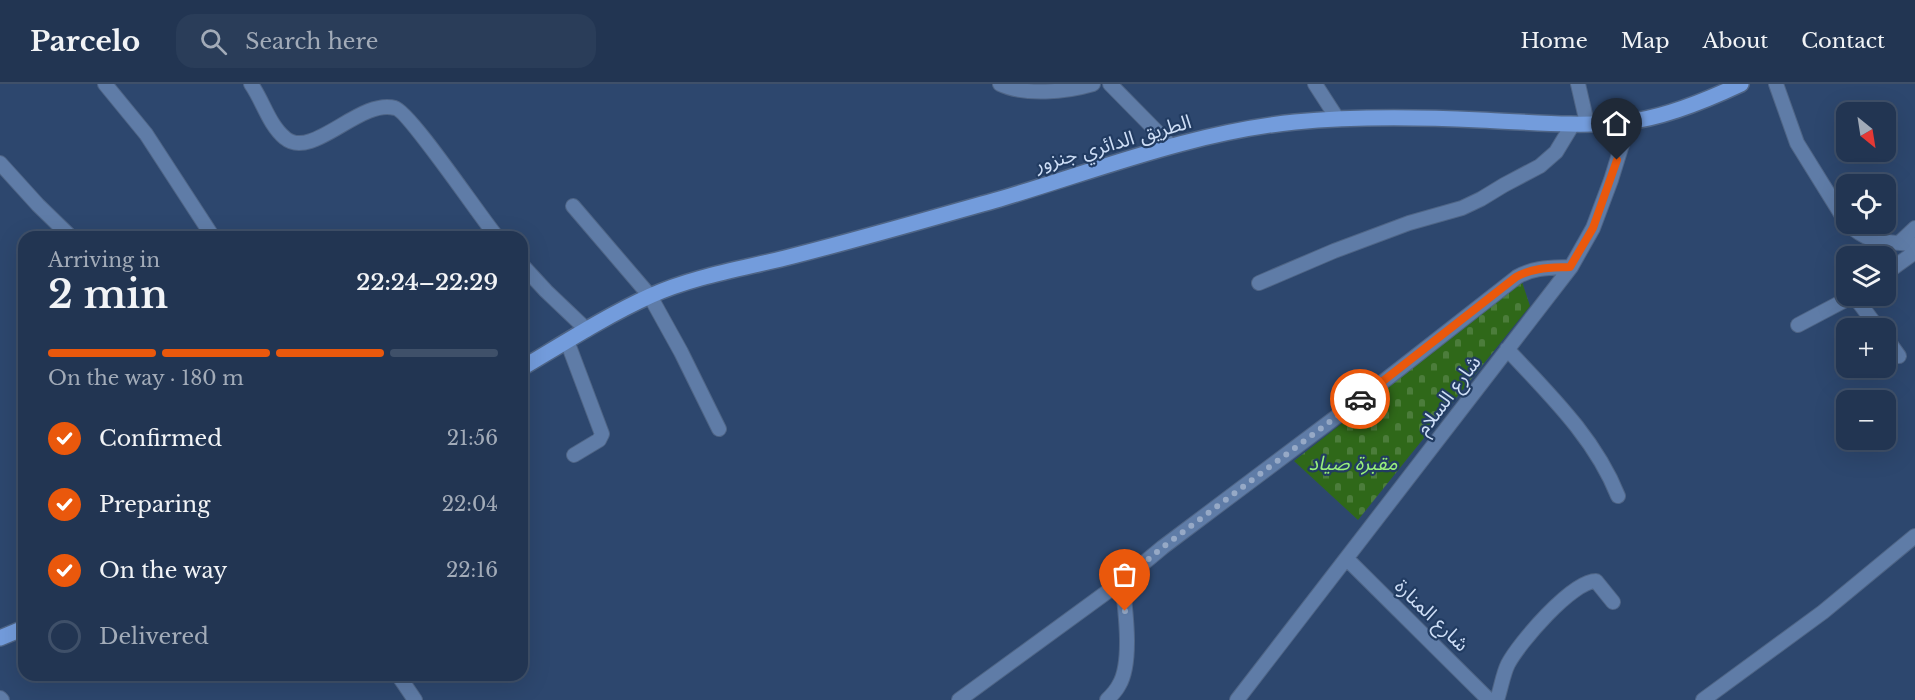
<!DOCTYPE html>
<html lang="en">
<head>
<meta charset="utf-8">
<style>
	body { margin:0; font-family:"Libre Baskerville","Noto Sans Arabic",serif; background:#2a3d59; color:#f1f3f6; height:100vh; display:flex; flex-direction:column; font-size:22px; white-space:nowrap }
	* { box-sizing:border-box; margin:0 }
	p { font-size:20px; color:#a2abb8 }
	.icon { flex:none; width:33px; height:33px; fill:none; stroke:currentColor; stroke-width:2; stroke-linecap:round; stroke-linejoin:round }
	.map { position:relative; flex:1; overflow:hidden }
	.sheet { position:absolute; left:18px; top:147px; width:510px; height:450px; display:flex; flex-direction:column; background:#223552; border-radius:18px; box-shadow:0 6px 24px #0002,0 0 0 2px #3f5069 }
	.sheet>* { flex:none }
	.needle { width:39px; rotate:150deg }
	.tools { position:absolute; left:1836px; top:18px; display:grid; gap:12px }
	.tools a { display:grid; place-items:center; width:60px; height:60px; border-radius:12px; background:#223552; box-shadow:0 6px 24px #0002,0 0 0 2px #3f5069; font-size:30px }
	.pin { position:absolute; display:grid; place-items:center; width:51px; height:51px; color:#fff; margin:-62px -26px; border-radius:50% 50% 50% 0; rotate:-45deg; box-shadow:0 0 6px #0007 }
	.pin .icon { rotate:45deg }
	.courier { position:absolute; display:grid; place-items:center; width:60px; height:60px; margin:-30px; border:4px solid #ea580c; border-radius:50%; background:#fff; color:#222; box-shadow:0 2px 8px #0007 }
	.head em { font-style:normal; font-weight:600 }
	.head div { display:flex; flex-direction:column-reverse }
	.head { display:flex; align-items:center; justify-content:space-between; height:102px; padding:0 30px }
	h1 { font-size:39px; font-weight:600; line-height:45px }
	.bar { display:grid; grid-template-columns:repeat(4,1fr); gap:9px 6px; align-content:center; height:72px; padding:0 30px }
	.bar i { height:8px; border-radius:4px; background:#3f5069 }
	.bar .selected { background:#ea580c }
	.bar p { grid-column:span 4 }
	ol { padding:0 30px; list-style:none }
	li { display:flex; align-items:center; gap:18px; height:66px }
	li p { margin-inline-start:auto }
	li .icon { padding:6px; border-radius:50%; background:#ea580c; color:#fff; stroke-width:4 }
	li:last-child { color:#a2abb8 }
	li i { width:33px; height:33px; border:3px solid #3f5069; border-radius:50% }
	header { display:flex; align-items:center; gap:36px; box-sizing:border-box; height:84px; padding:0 30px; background:#223552; border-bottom:2px solid #3f5069 }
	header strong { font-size:28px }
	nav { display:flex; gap:33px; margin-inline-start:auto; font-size:21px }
	.search { width:420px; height:54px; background:#2a3d59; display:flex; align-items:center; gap:15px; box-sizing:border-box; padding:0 21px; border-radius:18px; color:#a2abb8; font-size:22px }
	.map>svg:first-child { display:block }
	.cemetery { fill:url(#cemetery-stones) }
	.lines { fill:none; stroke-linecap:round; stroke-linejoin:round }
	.minor-casing { stroke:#4f6586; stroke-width:16 }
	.major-casing { stroke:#4f6586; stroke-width:18 }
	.minor { stroke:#5f7ca7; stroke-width:14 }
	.major { stroke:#739cdc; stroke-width:15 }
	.done { stroke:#96a9c6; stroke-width:6; stroke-dasharray:0 10.8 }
	.route { stroke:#ea580c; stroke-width:8 }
	.labels { text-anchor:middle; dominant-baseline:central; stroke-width:4.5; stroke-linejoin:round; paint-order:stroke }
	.street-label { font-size:20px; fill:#cedef6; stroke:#223c62 }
	.park-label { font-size:20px; font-style:italic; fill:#98ef7b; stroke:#223c62 }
</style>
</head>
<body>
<header>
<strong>Parcelo</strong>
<div class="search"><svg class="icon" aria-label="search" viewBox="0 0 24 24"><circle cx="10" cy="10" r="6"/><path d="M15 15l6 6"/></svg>Search here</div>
<nav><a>Home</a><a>Map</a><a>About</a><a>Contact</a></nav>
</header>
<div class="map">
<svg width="1915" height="616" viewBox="0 0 1915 616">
	<defs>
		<pattern id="cemetery-stones" width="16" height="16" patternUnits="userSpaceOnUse" patternTransform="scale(1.5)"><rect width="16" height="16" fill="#2f6819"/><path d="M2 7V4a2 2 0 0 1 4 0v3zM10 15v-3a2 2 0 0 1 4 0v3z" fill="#4c7d3b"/></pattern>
	</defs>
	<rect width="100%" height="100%" fill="#2d476e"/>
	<path class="cemetery" d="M1522,198L1530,222L1358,436L1294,377Z"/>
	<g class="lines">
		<defs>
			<path id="minor" d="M105,0L146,50L213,153
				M251,0C263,17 269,41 285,54C312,77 360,14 395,24C409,27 481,134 497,153
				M1000,0C1025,12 1066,8 1093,0
				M1110,0L1171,62
				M1315,0L1337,34
				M1578,0L1587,39
				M1776,0L1797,59L1846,138
				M0,79L38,121L71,153
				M573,122L650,212L681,268L719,345
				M1848,140C1871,162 1886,156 1915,161
				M1899,159L1915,144
				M522,181L546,207L587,246
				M1886,189L1915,168
				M1259,199L1334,167L1409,139L1462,124L1481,115L1504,101L1540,82L1556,68L1573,40
				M1854,212L1878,244
				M1798,241L1853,212
				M1886,254L1899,272
				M567,257L602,350L599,356L574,371
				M1507,265C1549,310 1595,354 1618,412
				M1347,475L1489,616
				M398,591L415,616
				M0,614L2,616
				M959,616L1122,497L1163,463L1384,297L1517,193C1534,183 1551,184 1571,183
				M1107,616C1111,612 1116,607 1119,601C1133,578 1125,523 1122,497
				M1237,616L1571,183L1593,144L1611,96L1629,38
				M1497,616C1501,604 1503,590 1508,580C1519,559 1572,497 1596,497L1613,518
				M1703,616L1823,528L1915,452"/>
			<path id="major" d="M522,284C564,259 606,232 650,212C692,193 740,185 785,174C857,156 928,135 1000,115C1097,86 1194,48 1295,38C1357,32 1418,33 1480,36C1529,38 1578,43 1626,38C1664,34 1707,16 1741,0
				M0,554L24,544"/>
		</defs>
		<use href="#minor" class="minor-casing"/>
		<use href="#major" class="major-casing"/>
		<use href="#minor" class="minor"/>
		<use href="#major" class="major"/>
	</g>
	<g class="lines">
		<path class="done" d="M1125,527L1122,497L1163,463L1360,315"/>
		<path class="route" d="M1360,315L1516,193C1534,183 1551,184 1570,183L1593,144L1617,76"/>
	</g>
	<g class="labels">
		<g class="street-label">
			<text transform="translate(1113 59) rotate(-16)">الطريق الدائري جنزور</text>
			<text transform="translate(1448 311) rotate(-53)">شارع السلام</text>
			<text transform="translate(1432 531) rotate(44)">شارع المنارة</text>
		</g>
		<g class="park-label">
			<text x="1353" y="379">مقبرة صياد</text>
		</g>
	</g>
</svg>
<div class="tools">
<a><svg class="needle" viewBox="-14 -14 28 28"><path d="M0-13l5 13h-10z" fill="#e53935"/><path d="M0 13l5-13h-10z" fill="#a2abb8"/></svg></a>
<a><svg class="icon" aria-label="locate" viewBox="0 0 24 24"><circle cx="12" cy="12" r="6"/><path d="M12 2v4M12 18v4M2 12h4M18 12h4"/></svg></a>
<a><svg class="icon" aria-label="layers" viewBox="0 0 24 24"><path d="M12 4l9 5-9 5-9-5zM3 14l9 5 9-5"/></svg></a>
<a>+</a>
<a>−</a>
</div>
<div class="pin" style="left:1125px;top:527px;background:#ea580c"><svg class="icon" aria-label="bag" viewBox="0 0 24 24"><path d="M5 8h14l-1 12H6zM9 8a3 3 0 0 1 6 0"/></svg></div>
<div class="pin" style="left:1617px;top:76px;background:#1f2937"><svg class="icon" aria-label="home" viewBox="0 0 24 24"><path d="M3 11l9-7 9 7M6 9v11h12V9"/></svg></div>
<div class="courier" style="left:1360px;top:315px"><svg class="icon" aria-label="car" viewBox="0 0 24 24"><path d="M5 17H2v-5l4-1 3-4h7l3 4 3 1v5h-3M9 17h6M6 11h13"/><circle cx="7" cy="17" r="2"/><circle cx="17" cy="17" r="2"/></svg></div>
<section class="sheet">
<div class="head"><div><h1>2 min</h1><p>Arriving in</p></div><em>22:24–22:29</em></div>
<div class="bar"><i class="selected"></i><i class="selected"></i><i class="selected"></i><i></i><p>On the way · 180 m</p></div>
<ol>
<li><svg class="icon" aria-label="check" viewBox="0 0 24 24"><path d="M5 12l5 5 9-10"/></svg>Confirmed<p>21:56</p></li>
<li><svg class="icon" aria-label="check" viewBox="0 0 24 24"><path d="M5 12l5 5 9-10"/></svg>Preparing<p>22:04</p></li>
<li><svg class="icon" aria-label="check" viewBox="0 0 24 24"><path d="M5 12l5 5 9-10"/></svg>On the way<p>22:16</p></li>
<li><i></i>Delivered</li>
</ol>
</section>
</div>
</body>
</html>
